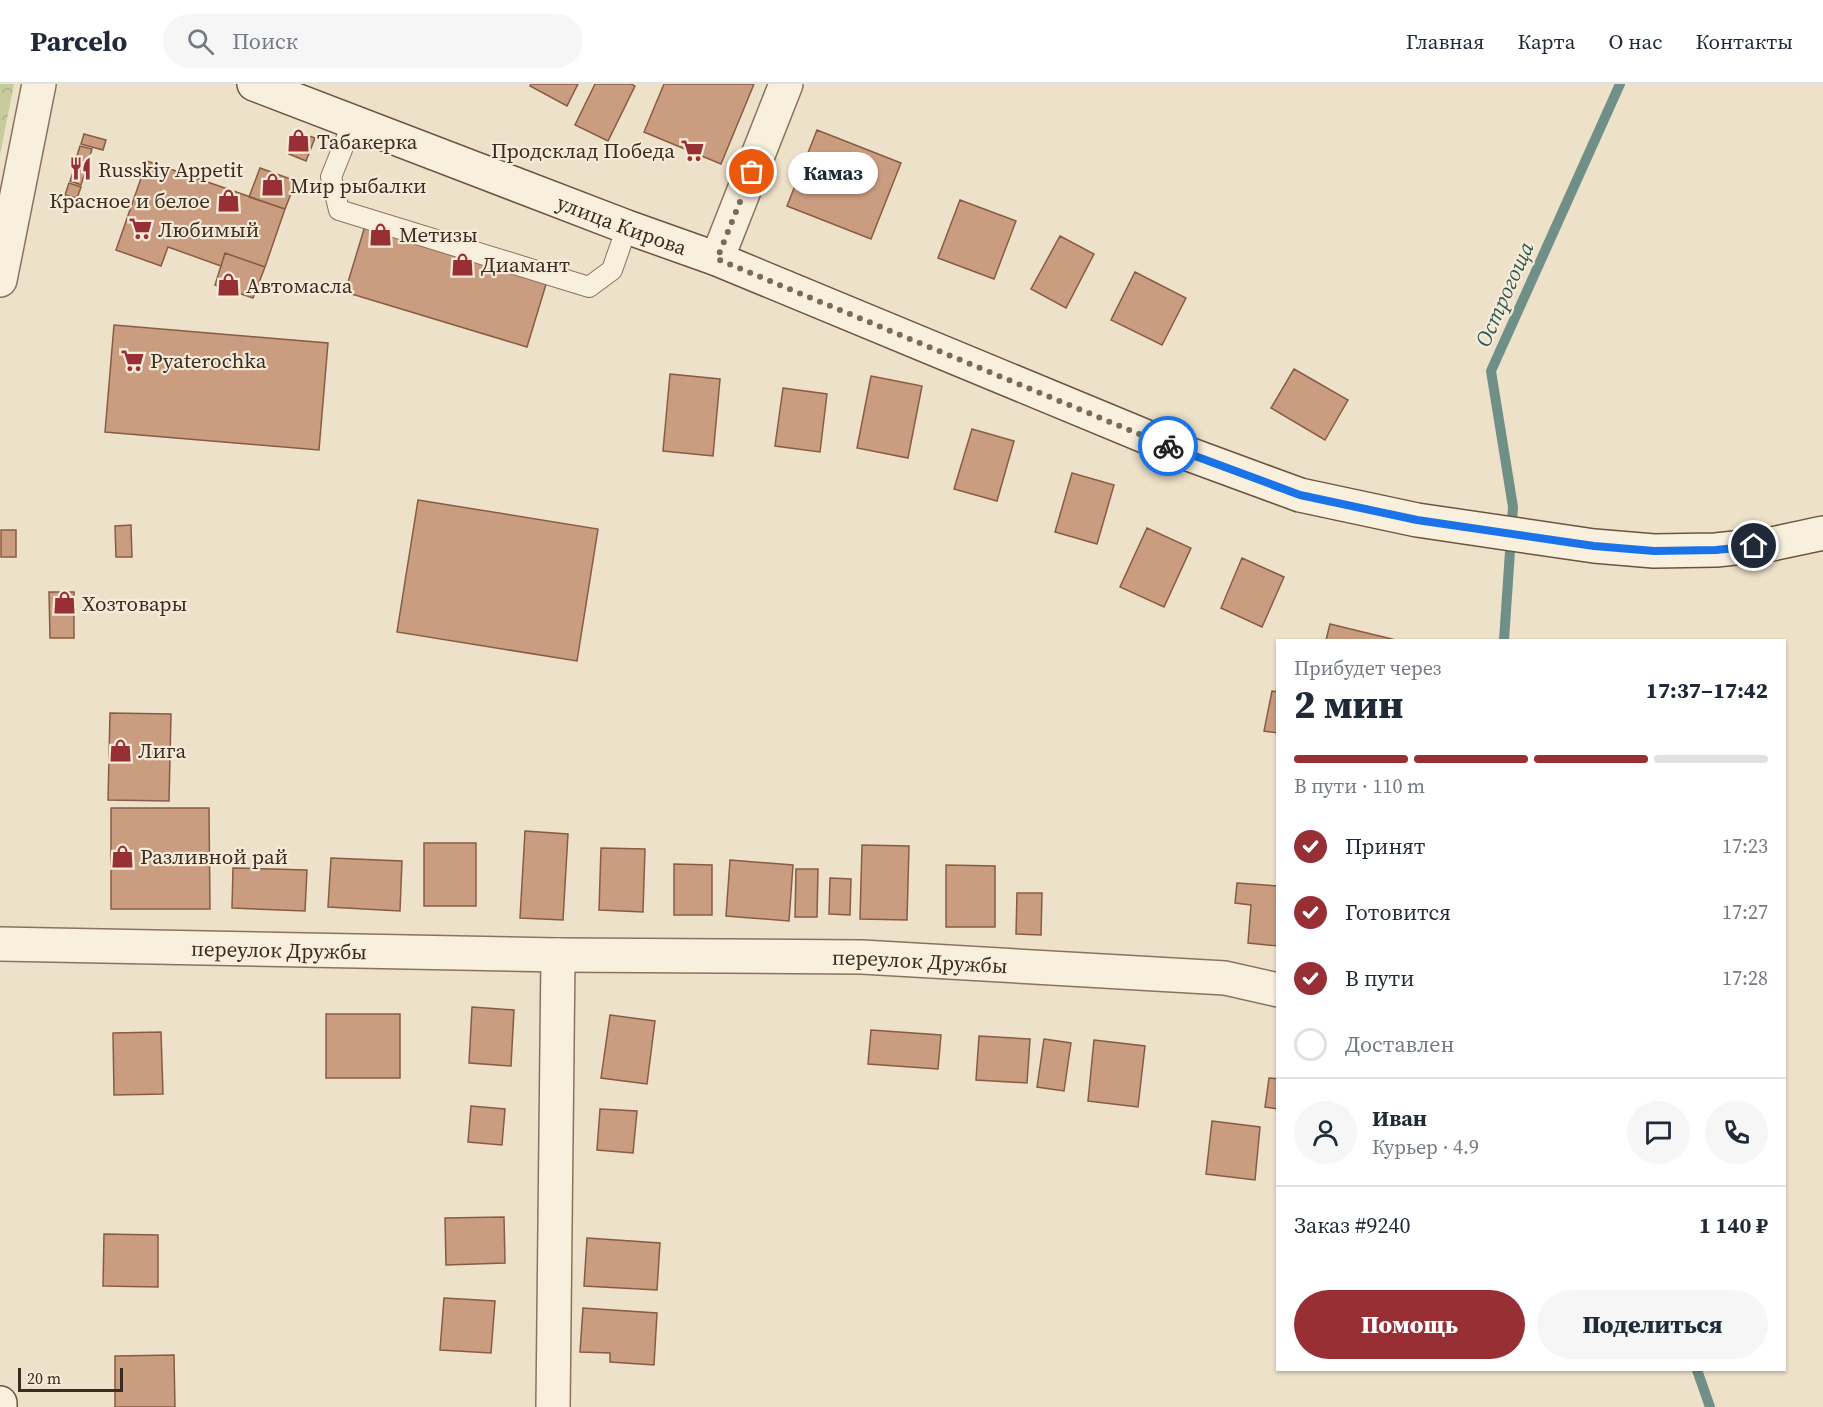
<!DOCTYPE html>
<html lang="ru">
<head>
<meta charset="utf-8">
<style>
	body { margin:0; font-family:"Source Serif 4",serif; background:#f6f6f7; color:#1f2937; height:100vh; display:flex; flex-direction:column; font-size:22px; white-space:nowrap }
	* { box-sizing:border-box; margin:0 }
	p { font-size:20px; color:#747a83 }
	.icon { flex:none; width:33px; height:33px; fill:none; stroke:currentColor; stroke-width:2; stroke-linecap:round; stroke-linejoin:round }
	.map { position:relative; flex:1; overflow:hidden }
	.sheet { position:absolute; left:1276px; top:555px; width:510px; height:732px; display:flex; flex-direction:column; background:#fff; border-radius:0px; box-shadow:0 2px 4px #0004 }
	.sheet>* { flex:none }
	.scale { position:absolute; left:18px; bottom:15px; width:105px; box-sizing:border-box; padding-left:6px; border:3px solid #3a2c21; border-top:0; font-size:16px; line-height:21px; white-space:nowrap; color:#3a2c21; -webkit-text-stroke:4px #f5ebd8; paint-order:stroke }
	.pin { position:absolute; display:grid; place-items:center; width:51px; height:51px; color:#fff; margin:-26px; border:3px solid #fff; border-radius:50%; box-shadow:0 2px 6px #0007 }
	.courier { position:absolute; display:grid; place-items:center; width:60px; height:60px; margin:-30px; border:4px solid #1a73e8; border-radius:50%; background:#fff; color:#222; box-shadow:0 2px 8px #0007 }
	.bubble { position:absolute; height:42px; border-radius:21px; background:#fff; box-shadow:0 2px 4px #0004; font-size:20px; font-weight:800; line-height:42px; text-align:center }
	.headline em { font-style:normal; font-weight:800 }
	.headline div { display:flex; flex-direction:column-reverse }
	.headline { display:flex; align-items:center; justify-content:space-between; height:102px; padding:0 18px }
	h1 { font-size:39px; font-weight:800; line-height:45px }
	.bar { display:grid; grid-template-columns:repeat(4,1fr); gap:9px 6px; align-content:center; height:72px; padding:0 18px }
	.bar i { height:8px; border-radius:4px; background:#e0e1e3 }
	.bar .active { background:#972f34 }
	.bar p { grid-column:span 4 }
	.line { display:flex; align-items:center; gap:15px; padding:0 18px; border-top:2px solid #e0e1e3 }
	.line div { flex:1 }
	.round { display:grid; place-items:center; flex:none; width:63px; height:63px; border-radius:32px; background:#f6f6f7 }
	ol { padding:0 18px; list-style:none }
	li { display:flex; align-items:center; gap:18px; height:66px }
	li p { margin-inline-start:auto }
	li .icon { padding:6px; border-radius:50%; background:#972f34; color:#fff; stroke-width:4 }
	li:last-child { color:#747a83 }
	li i { width:33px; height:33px; border:3px solid #e0e1e3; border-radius:50% }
	.button { display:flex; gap:12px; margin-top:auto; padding:12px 18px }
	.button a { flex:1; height:69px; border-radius:36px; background:#972f34; color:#fff; font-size:24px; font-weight:800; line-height:69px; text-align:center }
	.button a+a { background:#f6f6f7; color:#1f2937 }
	header { display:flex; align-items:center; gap:36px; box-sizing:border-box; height:84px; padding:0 30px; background:#fff; border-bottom:2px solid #e0e1e3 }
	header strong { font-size:28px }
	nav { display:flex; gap:33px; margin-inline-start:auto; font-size:21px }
	.search { width:420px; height:54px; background:#f6f6f7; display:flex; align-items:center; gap:15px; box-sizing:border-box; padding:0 21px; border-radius:33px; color:#747a83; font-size:22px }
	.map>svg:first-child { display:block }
	.forest { fill:url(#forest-crowns) }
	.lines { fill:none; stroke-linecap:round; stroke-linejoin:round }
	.stream { stroke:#709087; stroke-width:10 }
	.building { fill:#ca9c80; stroke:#885c44; stroke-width:1.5 }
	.service-casing { stroke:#89735e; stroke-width:22 }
	.minor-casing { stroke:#89735e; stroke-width:36 }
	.secondary-casing { stroke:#6b5441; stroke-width:36 }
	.service { stroke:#f8efdc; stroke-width:20 }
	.minor { stroke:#f8efdc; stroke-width:33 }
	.secondary { stroke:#f8efdc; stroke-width:33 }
	.done { stroke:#796b5c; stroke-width:6; stroke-dasharray:0 10.8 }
	.route { stroke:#1a73e8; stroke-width:8 }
	.labels { text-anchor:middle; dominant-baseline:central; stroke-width:4.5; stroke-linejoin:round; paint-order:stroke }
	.poi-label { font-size:21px; fill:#3a2c21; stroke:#f5ebd8; text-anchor:start }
	.street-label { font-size:21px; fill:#3a2c21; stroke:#f5ebd8 }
	.water-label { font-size:22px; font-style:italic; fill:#315a55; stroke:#f5ebd8 }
</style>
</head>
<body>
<header>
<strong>Parcelo</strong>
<div class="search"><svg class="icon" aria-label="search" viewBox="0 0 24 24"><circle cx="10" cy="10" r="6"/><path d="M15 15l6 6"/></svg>Поиск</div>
<nav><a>Главная</a><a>Карта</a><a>О нас</a><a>Контакты</a></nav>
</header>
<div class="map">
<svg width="1823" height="1323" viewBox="0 0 1823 1323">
	<defs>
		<pattern id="forest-crowns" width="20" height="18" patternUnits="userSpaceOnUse" patternTransform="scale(1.5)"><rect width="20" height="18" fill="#c8cc9c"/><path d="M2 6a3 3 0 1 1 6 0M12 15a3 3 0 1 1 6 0" fill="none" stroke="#adaf86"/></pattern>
	</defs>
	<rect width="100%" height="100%" fill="#eee1c9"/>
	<path class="forest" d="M0,0H14L0,71Z"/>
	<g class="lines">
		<path class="stream" d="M1504,556L1513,423L1491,287L1620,0
			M1697,1286L1710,1323"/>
	</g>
	<path class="building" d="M531,0H578L567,22L530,2Z
		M595,0H631L635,2L608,57L575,41Z
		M664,0H754L721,80L644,48Z
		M817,46L901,79L871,155L787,122Z
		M297,48L315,54L306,77L289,70Z
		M84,50L106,56L103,66L81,60Z
		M80,62L92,65L88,79L76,75Z
		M147,77L285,125L265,183L225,169L221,182L168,163L161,182L116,166Z
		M76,79L87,82L81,101L70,97Z
		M260,84L296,97L285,125L249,113Z
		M69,99L81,103L77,114L65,111Z
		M960,116L1016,137L994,195L938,174Z
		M365,142L547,197L527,263L345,208Z
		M1060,152L1094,170L1066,224L1031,205Z
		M225,169L265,183L253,214L215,201Z
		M1135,188L1186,214L1162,261L1111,236Z
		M114,241L328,259L319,366L105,348Z
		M1294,285L1348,316L1325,356L1271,324Z
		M670,290L720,295L713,372L663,367Z
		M871,292L922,302L908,374L857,364Z
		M783,304L827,310L820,368L775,362Z
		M972,345L1014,357L997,417L954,405Z
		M1072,389L1114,401L1097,460L1055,448Z
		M418,416L598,445L577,577L397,548Z
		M131,441L132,473H116L115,442Z
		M1147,444L1191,464L1164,523L1120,503Z
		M1,446H16V473H1Z
		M1242,474L1284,493L1262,543L1221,524Z
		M49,508H74V554H50Z
		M1330,540L1396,556H1326Z
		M1272,607L1278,608V649L1264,647Z
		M110,629L171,630L169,717L108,716Z
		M111,724H209L210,825H111Z
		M525,747L568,750L563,836L520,834Z
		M424,759H476V822H424Z
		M862,761L909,762L907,836L860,835Z
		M601,764L645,765L643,828L599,826Z
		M331,774L402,777L400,827L328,823Z
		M730,776L793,781L789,837L726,832Z
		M674,780L712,781V831H674Z
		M946,781L995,782V843H946Z
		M233,784L307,786L305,827L232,824Z
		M796,785H818L817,833H795Z
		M830,794L851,795L850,831L829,830Z
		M1237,799L1278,802V862L1248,859L1251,821L1235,819Z
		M1017,809H1042L1041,851L1016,850Z
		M472,923L514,926L511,982L469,979Z
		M326,930H400V994H326Z
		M610,931L655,937L647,1000L601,994Z
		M871,946L941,951L938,985L868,980Z
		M161,948L163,1010L114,1011L113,949Z
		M979,952L1030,955L1027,999L976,996Z
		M1044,955L1071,959L1064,1007L1037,1003Z
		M1094,956L1145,962L1138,1023L1088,1017Z
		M1269,994L1278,995V1025L1265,1023Z
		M471,1022L505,1025L502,1061L468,1058Z
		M600,1025L637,1027L633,1069L597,1066Z
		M1212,1037L1260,1043L1255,1096L1206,1090Z
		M504,1133L505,1179L446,1181L445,1134Z
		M104,1150L158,1151V1203L103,1202Z
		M587,1154L660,1159L657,1206L584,1202Z
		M444,1214L495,1217L491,1269L440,1266Z
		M583,1224L657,1229L654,1281L610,1278V1269L580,1268Z
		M174,1271L175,1323H115V1272Z"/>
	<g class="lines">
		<defs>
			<path id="service" d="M353,38L331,93L339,126L589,203L612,186L627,143"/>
			<g id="minor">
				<path d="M717,175L786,0"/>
				<path d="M0,196L39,0"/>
				<path id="s1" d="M0,860L558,871L862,873L1225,894L1278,906"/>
				<path d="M553,1323L558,871"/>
			</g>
			<g id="secondary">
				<path id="s2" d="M254,0L627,143L717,175L1183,368L1300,411L1417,436L1594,462L1654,467L1716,466L1772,460L1823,449"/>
				<path d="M0,1319V1323"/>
			</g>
		</defs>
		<use href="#service" class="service-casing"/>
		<use href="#minor" class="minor-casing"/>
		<use href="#secondary" class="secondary-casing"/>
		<use href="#service" class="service"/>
		<use href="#minor" class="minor"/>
		<use href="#secondary" class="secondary"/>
	</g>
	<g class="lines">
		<path class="done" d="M752,88L717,175L1168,362"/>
		<path class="route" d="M1168,362L1300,411L1417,436L1594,462L1654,467L1716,466L1754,462"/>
	</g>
	<defs>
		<symbol id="shop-bare" viewBox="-9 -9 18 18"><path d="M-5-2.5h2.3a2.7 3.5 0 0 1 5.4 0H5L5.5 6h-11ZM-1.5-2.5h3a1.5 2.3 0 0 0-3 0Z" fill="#972f34" stroke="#f5ebd8" stroke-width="2.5" paint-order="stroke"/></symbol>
		<symbol id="supermarket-bare" viewBox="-9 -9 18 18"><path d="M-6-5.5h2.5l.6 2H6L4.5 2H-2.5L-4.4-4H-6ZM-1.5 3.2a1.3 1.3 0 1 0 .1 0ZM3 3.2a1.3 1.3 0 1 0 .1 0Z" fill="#972f34" stroke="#f5ebd8" stroke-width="2.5" paint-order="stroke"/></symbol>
		<symbol id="restaurant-bare" viewBox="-9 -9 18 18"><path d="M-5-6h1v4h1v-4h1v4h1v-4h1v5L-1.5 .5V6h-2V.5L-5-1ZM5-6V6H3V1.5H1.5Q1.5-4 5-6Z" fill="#972f34" stroke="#f5ebd8" stroke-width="2.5" paint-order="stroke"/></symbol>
	</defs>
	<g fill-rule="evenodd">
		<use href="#shop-bare" x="282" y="40" width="33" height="33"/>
		<use href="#supermarket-bare" x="676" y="50" width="33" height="33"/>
		<use href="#restaurant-bare" x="64" y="68" width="33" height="33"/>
		<use href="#shop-bare" x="256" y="84" width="33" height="33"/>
		<use href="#shop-bare" x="212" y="100" width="33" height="33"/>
		<use href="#supermarket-bare" x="124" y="128" width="33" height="33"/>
		<use href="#shop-bare" x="364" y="134" width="33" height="33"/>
		<use href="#shop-bare" x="446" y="164" width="33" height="33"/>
		<use href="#shop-bare" x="212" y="184" width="33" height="33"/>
		<use href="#supermarket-bare" x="116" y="260" width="33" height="33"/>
		<use href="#shop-bare" x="48" y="502" width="33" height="33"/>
		<use href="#shop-bare" x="104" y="650" width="33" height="33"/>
		<use href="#shop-bare" x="106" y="756" width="33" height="33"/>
	</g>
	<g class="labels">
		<g class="poi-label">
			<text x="317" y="57">Табакерка</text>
			<text x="675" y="66" text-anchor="end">Продсклад Победа</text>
			<text x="98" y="85">Russkiy Appetit</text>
			<text x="290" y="101">Мир рыбалки</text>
			<text x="210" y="116" text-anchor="end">Красное и белое</text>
			<text x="158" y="145">Любимый</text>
			<text x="399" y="150">Метизы</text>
			<text x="481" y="180">Диамант</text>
			<text x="246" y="201">Автомасла</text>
			<text x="150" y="276">Pyaterochka</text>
			<text x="82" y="519">Хозтовары</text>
			<text x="138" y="666">Лига</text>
			<text x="140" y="772">Разливной рай</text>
		</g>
		<g class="street-label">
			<text stroke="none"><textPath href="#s2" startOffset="394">улица Кирова</textPath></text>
			<text stroke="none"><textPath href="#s1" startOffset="279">переулок Дружбы</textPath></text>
			<text stroke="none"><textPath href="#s1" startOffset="920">переулок Дружбы</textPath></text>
		</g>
		<g class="water-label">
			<text transform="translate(1504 210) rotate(-66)">Острогоща</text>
		</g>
	</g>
</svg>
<div class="scale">20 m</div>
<div class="pin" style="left:752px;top:88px;background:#ea580c"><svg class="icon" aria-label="bag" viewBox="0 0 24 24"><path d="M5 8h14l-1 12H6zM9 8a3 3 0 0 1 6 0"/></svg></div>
<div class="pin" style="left:1754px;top:462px;background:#1f2937"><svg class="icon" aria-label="home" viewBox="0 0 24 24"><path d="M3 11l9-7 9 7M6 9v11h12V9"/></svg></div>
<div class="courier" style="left:1168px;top:362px"><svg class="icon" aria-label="bike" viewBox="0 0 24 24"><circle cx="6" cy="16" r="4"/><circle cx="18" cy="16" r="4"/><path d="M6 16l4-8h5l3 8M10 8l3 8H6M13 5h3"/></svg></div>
<div class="bubble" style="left:788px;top:68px;width:90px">Камаз</div>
<section class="sheet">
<div class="headline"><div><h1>2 мин</h1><p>Прибудет через</p></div><em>17:37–17:42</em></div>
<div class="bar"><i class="active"></i><i class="active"></i><i class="active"></i><i></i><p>В пути · 110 m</p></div>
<ol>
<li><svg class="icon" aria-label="check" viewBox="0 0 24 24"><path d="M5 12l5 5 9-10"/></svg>Принят<p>17:23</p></li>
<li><svg class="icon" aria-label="check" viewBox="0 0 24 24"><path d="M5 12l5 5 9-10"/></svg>Готовится<p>17:27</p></li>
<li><svg class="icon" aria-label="check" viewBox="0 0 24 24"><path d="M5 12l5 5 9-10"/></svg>В пути<p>17:28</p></li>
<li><i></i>Доставлен</li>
</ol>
<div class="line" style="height:108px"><a class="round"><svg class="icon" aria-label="person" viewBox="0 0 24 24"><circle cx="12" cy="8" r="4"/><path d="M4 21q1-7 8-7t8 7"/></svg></a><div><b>Иван</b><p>Курьер · 4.9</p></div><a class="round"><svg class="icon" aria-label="chat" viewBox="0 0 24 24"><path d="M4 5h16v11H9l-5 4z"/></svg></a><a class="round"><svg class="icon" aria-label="phone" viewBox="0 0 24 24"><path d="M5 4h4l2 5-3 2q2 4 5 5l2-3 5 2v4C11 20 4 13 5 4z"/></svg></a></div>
<div class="line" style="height:78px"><div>Заказ #9240</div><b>1 140 ₽</b></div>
<div class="button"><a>Помощь</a><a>Поделиться</a></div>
</section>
</div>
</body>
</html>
